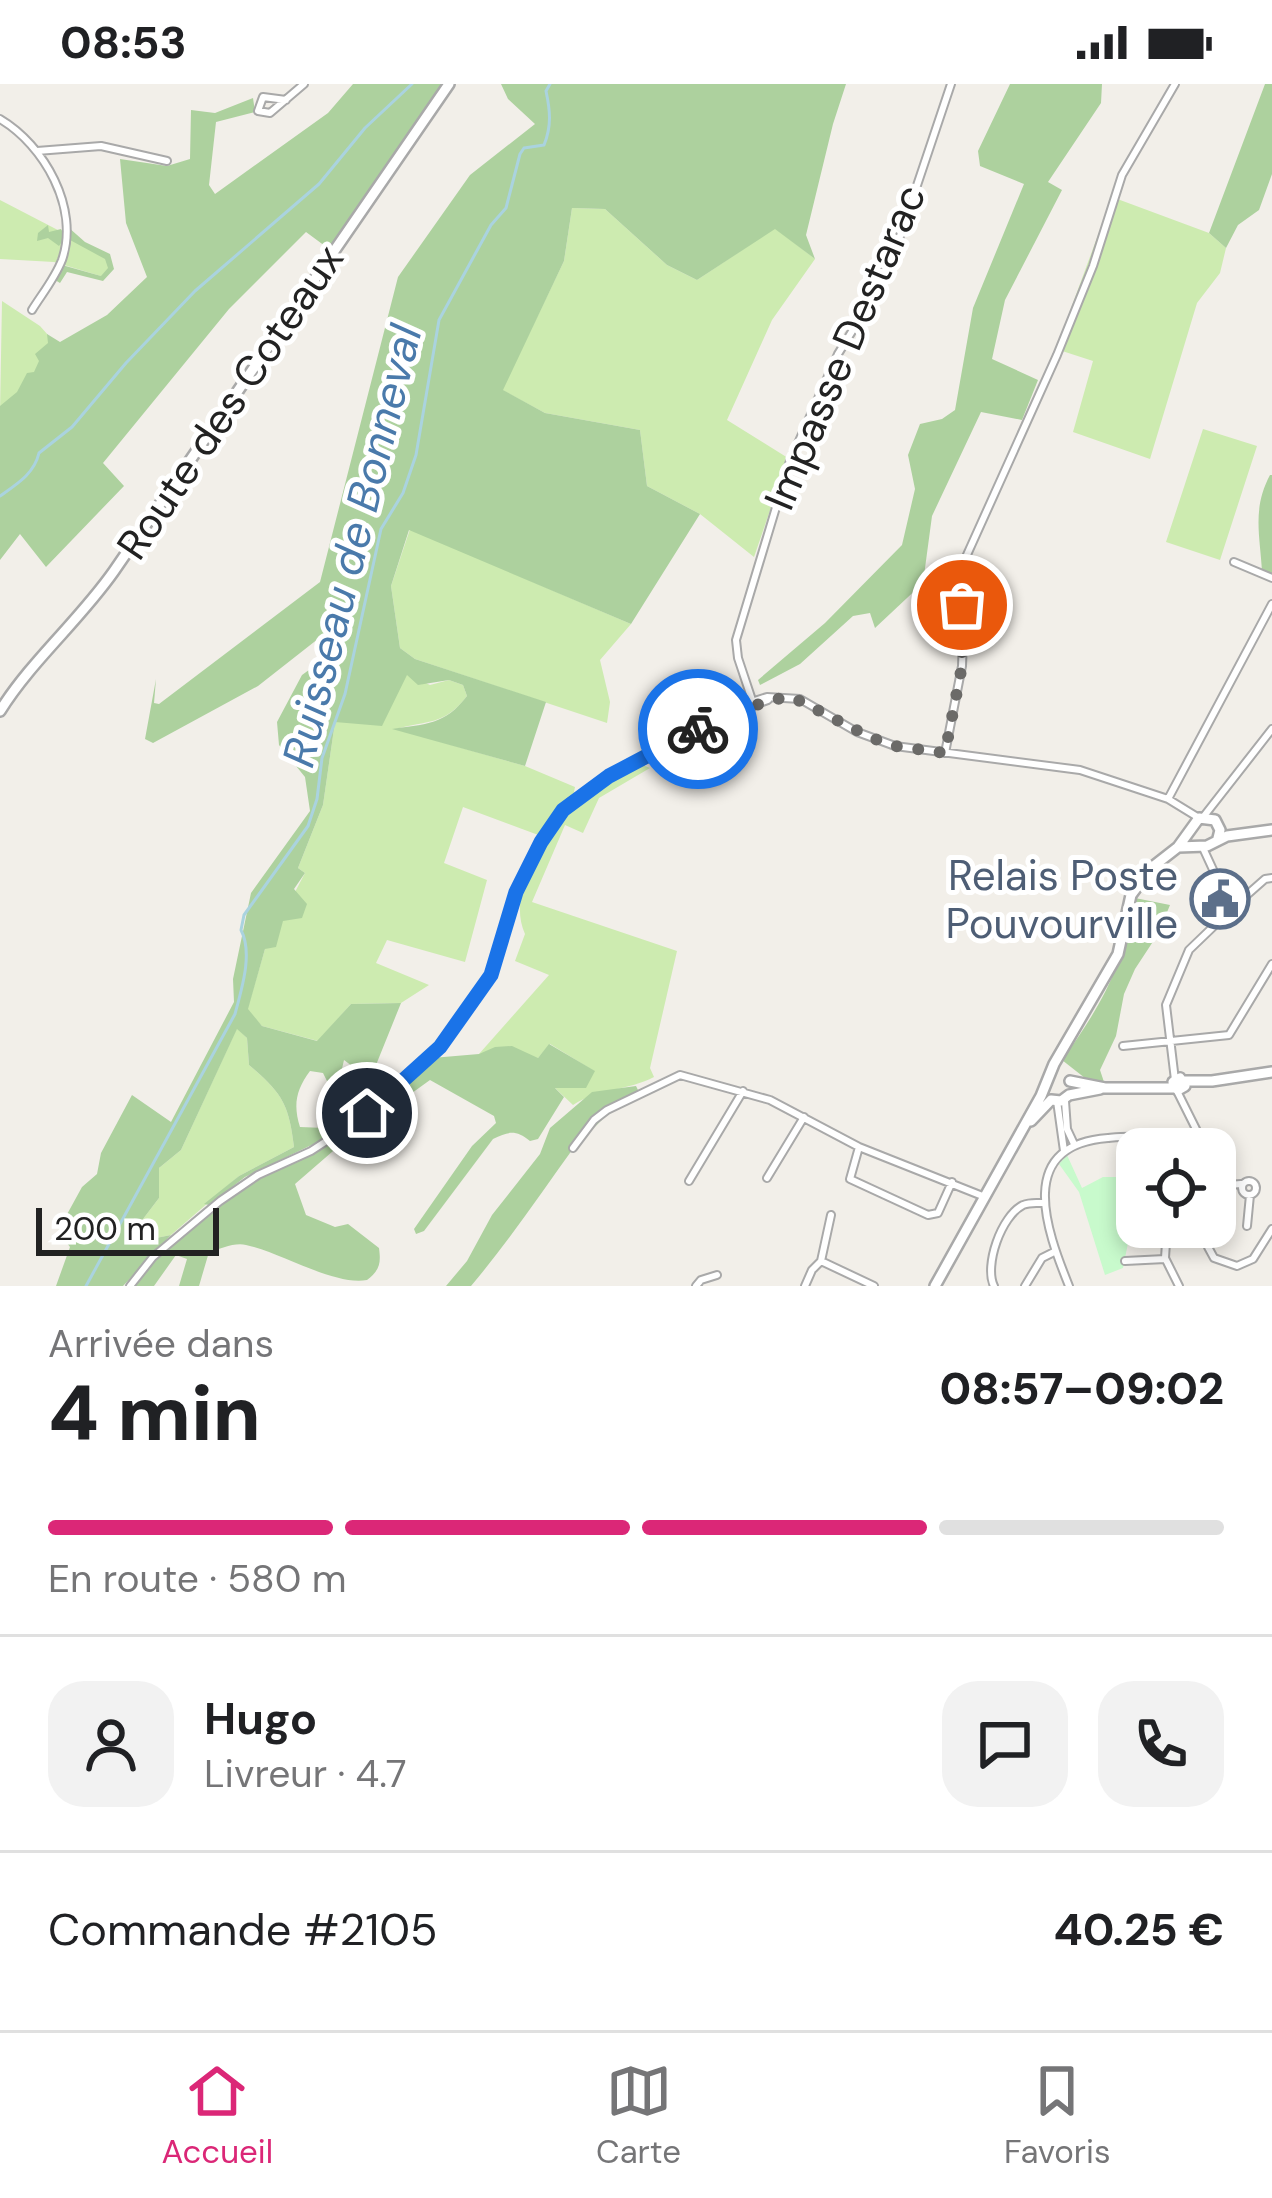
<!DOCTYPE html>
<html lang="fr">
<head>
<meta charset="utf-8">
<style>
	body { margin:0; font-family:"DM Sans",sans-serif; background:#f2f2f2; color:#202124; height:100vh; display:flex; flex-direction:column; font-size:45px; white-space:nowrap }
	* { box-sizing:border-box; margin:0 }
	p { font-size:39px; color:#757577 }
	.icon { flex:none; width:66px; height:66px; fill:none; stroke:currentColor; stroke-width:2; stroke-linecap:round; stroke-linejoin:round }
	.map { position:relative; height:1202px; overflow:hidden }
	.side { display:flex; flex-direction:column; background:#fff; flex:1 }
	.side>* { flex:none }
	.tools { position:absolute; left:1116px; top:1044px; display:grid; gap:24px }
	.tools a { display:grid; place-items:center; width:120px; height:120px; border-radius:24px; background:#fff; box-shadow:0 6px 18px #0003; font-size:60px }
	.scale { position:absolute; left:36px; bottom:30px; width:183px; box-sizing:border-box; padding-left:12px; border:6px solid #222; border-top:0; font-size:33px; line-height:42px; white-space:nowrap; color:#222; -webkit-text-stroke:9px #fff; paint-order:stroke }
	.pin { position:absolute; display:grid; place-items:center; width:102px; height:102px; color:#fff; margin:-51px; border:6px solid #fff; border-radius:50%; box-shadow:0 3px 12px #0007 }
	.courier { position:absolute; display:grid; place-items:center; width:120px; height:120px; margin:-60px; border:9px solid #1a73e8; border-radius:50%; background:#fff; color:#222; box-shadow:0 3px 15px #0007 }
	.head em { font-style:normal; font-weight:800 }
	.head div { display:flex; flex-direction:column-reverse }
	.head { display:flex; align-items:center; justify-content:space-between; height:204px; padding:0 48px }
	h1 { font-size:78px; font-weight:800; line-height:90px }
	.bar { display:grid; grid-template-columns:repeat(4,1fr); gap:18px 12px; align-content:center; height:144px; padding:0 48px }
	.bar i { height:15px; border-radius:9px; background:#e0e0e0 }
	.bar .on { background:#db2777 }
	.bar p { grid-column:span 4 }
	.line { display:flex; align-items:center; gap:30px; padding:0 48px; border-top:3px solid #e0e0e0 }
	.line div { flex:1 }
	.round { display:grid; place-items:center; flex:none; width:126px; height:126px; border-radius:36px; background:#f2f2f2 }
	.status { display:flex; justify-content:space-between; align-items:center; height:84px; padding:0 60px; background:#fff; direction:ltr }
	.status svg { height:33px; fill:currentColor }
	.dock { display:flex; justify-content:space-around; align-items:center; height:168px; border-top:3px solid #e0e0e0; background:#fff; font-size:33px; color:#757577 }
	.dock a { display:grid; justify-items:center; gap:6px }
	.dock .on { color:#db2777 }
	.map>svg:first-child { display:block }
	.grass { fill:#cdebb0 }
	.forest { fill:#add19e }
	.park { fill:#c8facc }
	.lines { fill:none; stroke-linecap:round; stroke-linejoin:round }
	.stream { stroke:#aad3df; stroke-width:3 }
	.minor-casing { stroke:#a9a9a9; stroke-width:10 }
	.tertiary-casing { stroke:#a9a9a9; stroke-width:14 }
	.minor { stroke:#fff; stroke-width:6 }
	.tertiary { stroke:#fff; stroke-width:9 }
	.done { stroke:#6b6a68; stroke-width:12; stroke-dasharray:0 21.6 }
	.route { stroke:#1a73e8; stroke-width:15 }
	.labels { text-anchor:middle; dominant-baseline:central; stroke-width:10; stroke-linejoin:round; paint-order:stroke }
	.street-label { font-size:42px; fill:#222; stroke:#fff }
	.service-label { font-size:42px; fill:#4e5e75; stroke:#fff; text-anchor:end }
	.water-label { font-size:45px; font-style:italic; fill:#4a7aab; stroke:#fff }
</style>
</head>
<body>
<div class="status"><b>08:53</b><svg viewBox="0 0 49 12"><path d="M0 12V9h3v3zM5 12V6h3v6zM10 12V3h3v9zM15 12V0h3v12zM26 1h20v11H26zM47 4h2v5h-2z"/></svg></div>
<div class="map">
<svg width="1272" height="1202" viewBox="0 0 1272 1202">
	<rect width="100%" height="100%" fill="#f2efe9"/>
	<path class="grass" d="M1112,113L1209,149L1226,164L1220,189L1197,219L1150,375L1073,348L1093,277L1056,265Z
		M0,116L106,171L111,184L104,193L54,178L0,175Z
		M572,124L605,125L667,181L697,196L775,144L815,175L772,236L727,336L788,374L754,473L700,430L647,402L640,346L545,329L502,306L564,177Z
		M2,217L40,242L56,260L30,299L0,328Z
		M1203,345L1257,362L1220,476L1166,458Z
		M410,445L631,540L600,576L610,618L607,639L415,575L400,564L391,502Z
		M407,590L430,601L449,596L463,601L467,612C444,642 427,636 396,645L525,682L575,703L573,713L541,752L463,723L444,779L487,796L465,878L387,856L376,879L429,901L401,919L351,920L318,957L262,942L247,926L265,865L305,789L298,784L323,721L335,638Z
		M638,679L650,684L599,714L583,749L565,741L532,818L677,867L650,984L654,993C627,1007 599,1004 573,1021L554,1003L594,987L550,960L538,974L479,970L549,891L515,877L525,850C505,806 548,744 581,715C597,700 619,689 638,679Z
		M237,944L247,954L249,981C282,1009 289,1020 294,1063L239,1092L171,1151L156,1154L139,1151L140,1139L159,1114V1084L181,1066Z"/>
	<path class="forest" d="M353,0H444L329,165L306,148L229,225L103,379L124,402L46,483L20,450L0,476V322L17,308L27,289L34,288L39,277L35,270L48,259L47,250L60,258L107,231L147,193L126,139L120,75L167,82L190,75L191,26L215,29L253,14L255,28L216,38L209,101L215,110L328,29Z
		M501,0H846L833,40L806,151L815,175L775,145L697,196L667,181L605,125L572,124L564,177L503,306L545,329L640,346L647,402L700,430L631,540L409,446L391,502L400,564L415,575L546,618L525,682L392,645C426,640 445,641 467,612L463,601L449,596L418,601L407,591L382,642L335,638L323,721L298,784L305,789L294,805L307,820L302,834L283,837L276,863L265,865L248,925L262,942L317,957L351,920L401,919L376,981L395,999L363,1028L362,1023L383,1001L381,994L373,995L364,1009L353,1011L349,1002L352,982L344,976L338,1002L328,999L323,989L310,987C296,1006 293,1021 300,1043L325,1044L328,1053L245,1093L209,1121L204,1120L239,1092L294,1063C289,1020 282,1009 249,981L247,954L237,945L181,1066L159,1084V1114L140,1139V1151L156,1154L171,1151L123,1202H56L70,1163L61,1151L65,1134L82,1103L97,1090L101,1069L132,1011L171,1038L234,918L233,895L251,809L310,727L305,693L279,661L277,638L302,591L331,570L333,553L323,551L258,602L153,659L145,655L156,595L154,619L159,620L320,498L398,193L470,91L535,40L508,15Z
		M1010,0H1102L1101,19L1048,98L1062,106L1005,216L992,275L1038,296L1022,336L981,328L932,432L923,499L875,544L870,529L853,532L800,580L760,601L758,596L825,539L902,461L915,405L908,371L920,340L942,335L955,326L973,224L1024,100L980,82L978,67Z
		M1265,0H1272V90L1259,126L1238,141L1226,164L1209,149Z
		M48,141L49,148L61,145L65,152L68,143L85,158L110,170L114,185L103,197L67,188L60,199L55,196L62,181L101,192L108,184L105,175L70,156L64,155L59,162L48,154L37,157L38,149Z
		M1270,391H1272V492L1262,488C1260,451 1252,425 1270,391Z
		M1135,814L1170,821L1158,850L1135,885L1124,910L1116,952L1100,986L1104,998H1090L1062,976C1100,923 1126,881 1131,815Z
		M549,960L595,987L586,1004H555L564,1013L538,1055L530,1057C516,1046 509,1047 493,1055L424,1147L416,1150L414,1145L472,1062L496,1039L494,1032L430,996L340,1061L295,1100L306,1131L335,1143L348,1140L379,1164C381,1179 380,1186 367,1196C334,1202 280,1168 246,1161C235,1158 220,1165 209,1168L199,1202H179L187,1175L176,1171L154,1202H133L163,1166L237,1106L325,1063L363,1037L432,974L479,970L495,963L512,962L538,974Z
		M636,1002L641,1012L608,1027C601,1041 585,1049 575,1062C541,1109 509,1157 471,1202H446L467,1177L492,1131L540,1070L550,1044L592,1008Z"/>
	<path class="park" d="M1067,1071L1082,1104L1103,1093H1126L1128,1159L1123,1184L1105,1191L1079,1108L1059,1080Z"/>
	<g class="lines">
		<path class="stream" d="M0,412C17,400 34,390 39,369L72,343L126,279L195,207L319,100L365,44L412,0
			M86,1202L235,930C242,904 253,869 241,846L244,831L308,742L317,715L322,674L345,610L381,445L403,409L416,371L439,236L491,141L506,124L520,70L524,64L544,61C552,41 550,26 546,7L550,0"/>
		<defs>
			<path id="minor" d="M286,16L263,13L258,27L270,29L304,0
				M0,35C44,61 80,124 62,176C55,194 42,210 32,226
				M37,67L101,62L167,77
				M1234,478L1272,494
				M754,622L738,574L736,556L790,377L838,270L867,223L896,164L951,0
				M735,628L768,616
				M945,669L962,582L966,473L1057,271L1093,182L1122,91L1175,0
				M1168,715L1272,520
				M1204,732L1272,645
				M1240,817L1265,795L1272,794
				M1123,962L1229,951L1272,880
				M1175,996L1166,921L1189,866L1240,817L1215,790L1203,764
				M1176,1005L1206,1065
				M1057,1017L1064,1067
				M1065,1017L1067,1045L1074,1060
				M859,1063L850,1095L928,1131L938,1129L952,1098
				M573,1064L594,1036L607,1026L680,991L770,1016L859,1063L985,1113
				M767,1094L804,1033
				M1242 1104a7 7 0 1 1 14 0a7 7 0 1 1-14 0Z
				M689,1097L743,1007
				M1215,1102L1241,1100
				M1247,1142L1250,1111
				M1167,1143L1165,1174L1179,1202
				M1209,1143L1208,1163L1214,1174L1237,1182L1253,1175L1272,1145
				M821,1177L874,1202
				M821,1177L831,1131
				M1125,1177L1165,1175
				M130,1202L153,1173L220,1117L258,1091L311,1067L354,1039L439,963L491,891L516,808L541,757L570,718L609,692L742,621L767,613L800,615L857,648L895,662L1080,686L1168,715L1199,734
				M696,1202L701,1196L717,1191
				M805,1202L812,1186L821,1177
				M994,1202C984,1182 1001,1132 1023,1121C1030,1118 1035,1119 1043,1119
				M1025,1202L1042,1174L1054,1168
				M1069,1202C1046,1145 1015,1061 1108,1054C1130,1052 1145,1050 1162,1065"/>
			<path id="tertiary" d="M0,627C32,576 79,537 114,487L449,0
				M1178,763L1207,762L1227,752L1272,746
				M1146,788L1178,763L1199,734L1215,736L1220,746L1218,754
				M1180,994L1185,1002L1178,1006L1173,998Z
				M1070,997L1105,1004H1175
				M1184,997H1212L1272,988
				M1051,1016L1061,1017L1069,1011L1100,1005
				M1031,1037L1051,1016
				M935,1202L1041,1012L1054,980L1118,870L1131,811L1150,785"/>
		</defs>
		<use href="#minor" class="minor-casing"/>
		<use href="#tertiary" class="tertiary-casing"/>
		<use href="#minor" class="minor"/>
		<use href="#tertiary" class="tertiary"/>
	</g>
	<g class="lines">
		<path class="done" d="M698,645L769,616L792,613L872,654L895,662L945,669L962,582V521"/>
		<path class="route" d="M367,1029L440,963L491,891L516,808L541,758L563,726L609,692L698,645"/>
	</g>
	<defs>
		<symbol id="civic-ring" viewBox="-11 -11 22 22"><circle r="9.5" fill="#fff" stroke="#5c6f8a" stroke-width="1.5"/><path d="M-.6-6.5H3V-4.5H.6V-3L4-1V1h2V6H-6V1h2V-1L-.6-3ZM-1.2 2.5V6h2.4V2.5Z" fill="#5c6f8a"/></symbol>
	</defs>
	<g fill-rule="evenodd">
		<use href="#civic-ring" x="1187" y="782" width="66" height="66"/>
	</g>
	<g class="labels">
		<g class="street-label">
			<text transform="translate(845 263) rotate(-67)">Impasse Destarac</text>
			<text transform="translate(230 318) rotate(-56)">Route des Coteaux</text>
		</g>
		<g class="service-label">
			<text x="1178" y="791">Relais Poste<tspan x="1178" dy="48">Pouvourville</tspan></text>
		</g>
		<g class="water-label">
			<text transform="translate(352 462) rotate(-76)">Ruisseau de Bonneval</text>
		</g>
	</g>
</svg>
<div class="tools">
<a><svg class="icon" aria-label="locate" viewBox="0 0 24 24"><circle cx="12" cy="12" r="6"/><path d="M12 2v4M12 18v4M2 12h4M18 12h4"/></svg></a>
</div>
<div class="scale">200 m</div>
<div class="pin" style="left:962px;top:521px;background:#ea580c"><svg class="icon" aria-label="bag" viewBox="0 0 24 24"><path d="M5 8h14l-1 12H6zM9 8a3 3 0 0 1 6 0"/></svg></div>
<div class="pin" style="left:367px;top:1029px;background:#1f2937"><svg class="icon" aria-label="home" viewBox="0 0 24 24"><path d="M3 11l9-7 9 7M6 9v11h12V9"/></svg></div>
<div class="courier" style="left:698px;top:645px"><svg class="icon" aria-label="bike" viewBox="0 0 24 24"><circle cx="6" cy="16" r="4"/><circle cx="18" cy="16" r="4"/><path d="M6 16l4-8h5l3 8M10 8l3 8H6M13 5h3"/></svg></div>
</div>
<section class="side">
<div class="head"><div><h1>4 min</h1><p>Arrivée dans</p></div><em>08:57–09:02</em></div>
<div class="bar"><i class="on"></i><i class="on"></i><i class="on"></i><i></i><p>En route · 580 m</p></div>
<div class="line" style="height:216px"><a class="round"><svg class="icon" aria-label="person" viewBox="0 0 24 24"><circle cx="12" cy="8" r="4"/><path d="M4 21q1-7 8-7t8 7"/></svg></a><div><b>Hugo</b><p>Livreur · 4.7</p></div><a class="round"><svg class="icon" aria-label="chat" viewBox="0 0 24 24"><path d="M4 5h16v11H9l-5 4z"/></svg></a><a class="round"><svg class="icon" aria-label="phone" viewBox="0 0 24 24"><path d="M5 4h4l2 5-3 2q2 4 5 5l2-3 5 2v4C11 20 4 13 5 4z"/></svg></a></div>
<div class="line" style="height:156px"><div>Commande #2105</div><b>40.25 €</b></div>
</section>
<nav class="dock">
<a class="on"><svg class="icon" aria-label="home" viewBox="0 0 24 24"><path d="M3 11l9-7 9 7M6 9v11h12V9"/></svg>Accueil</a>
<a><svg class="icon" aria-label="map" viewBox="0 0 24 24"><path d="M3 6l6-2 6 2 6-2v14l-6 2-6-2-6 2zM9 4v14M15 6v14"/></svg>Carte</a>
<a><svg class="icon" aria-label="saved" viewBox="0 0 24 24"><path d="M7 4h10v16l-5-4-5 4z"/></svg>Favoris</a>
</nav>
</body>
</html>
